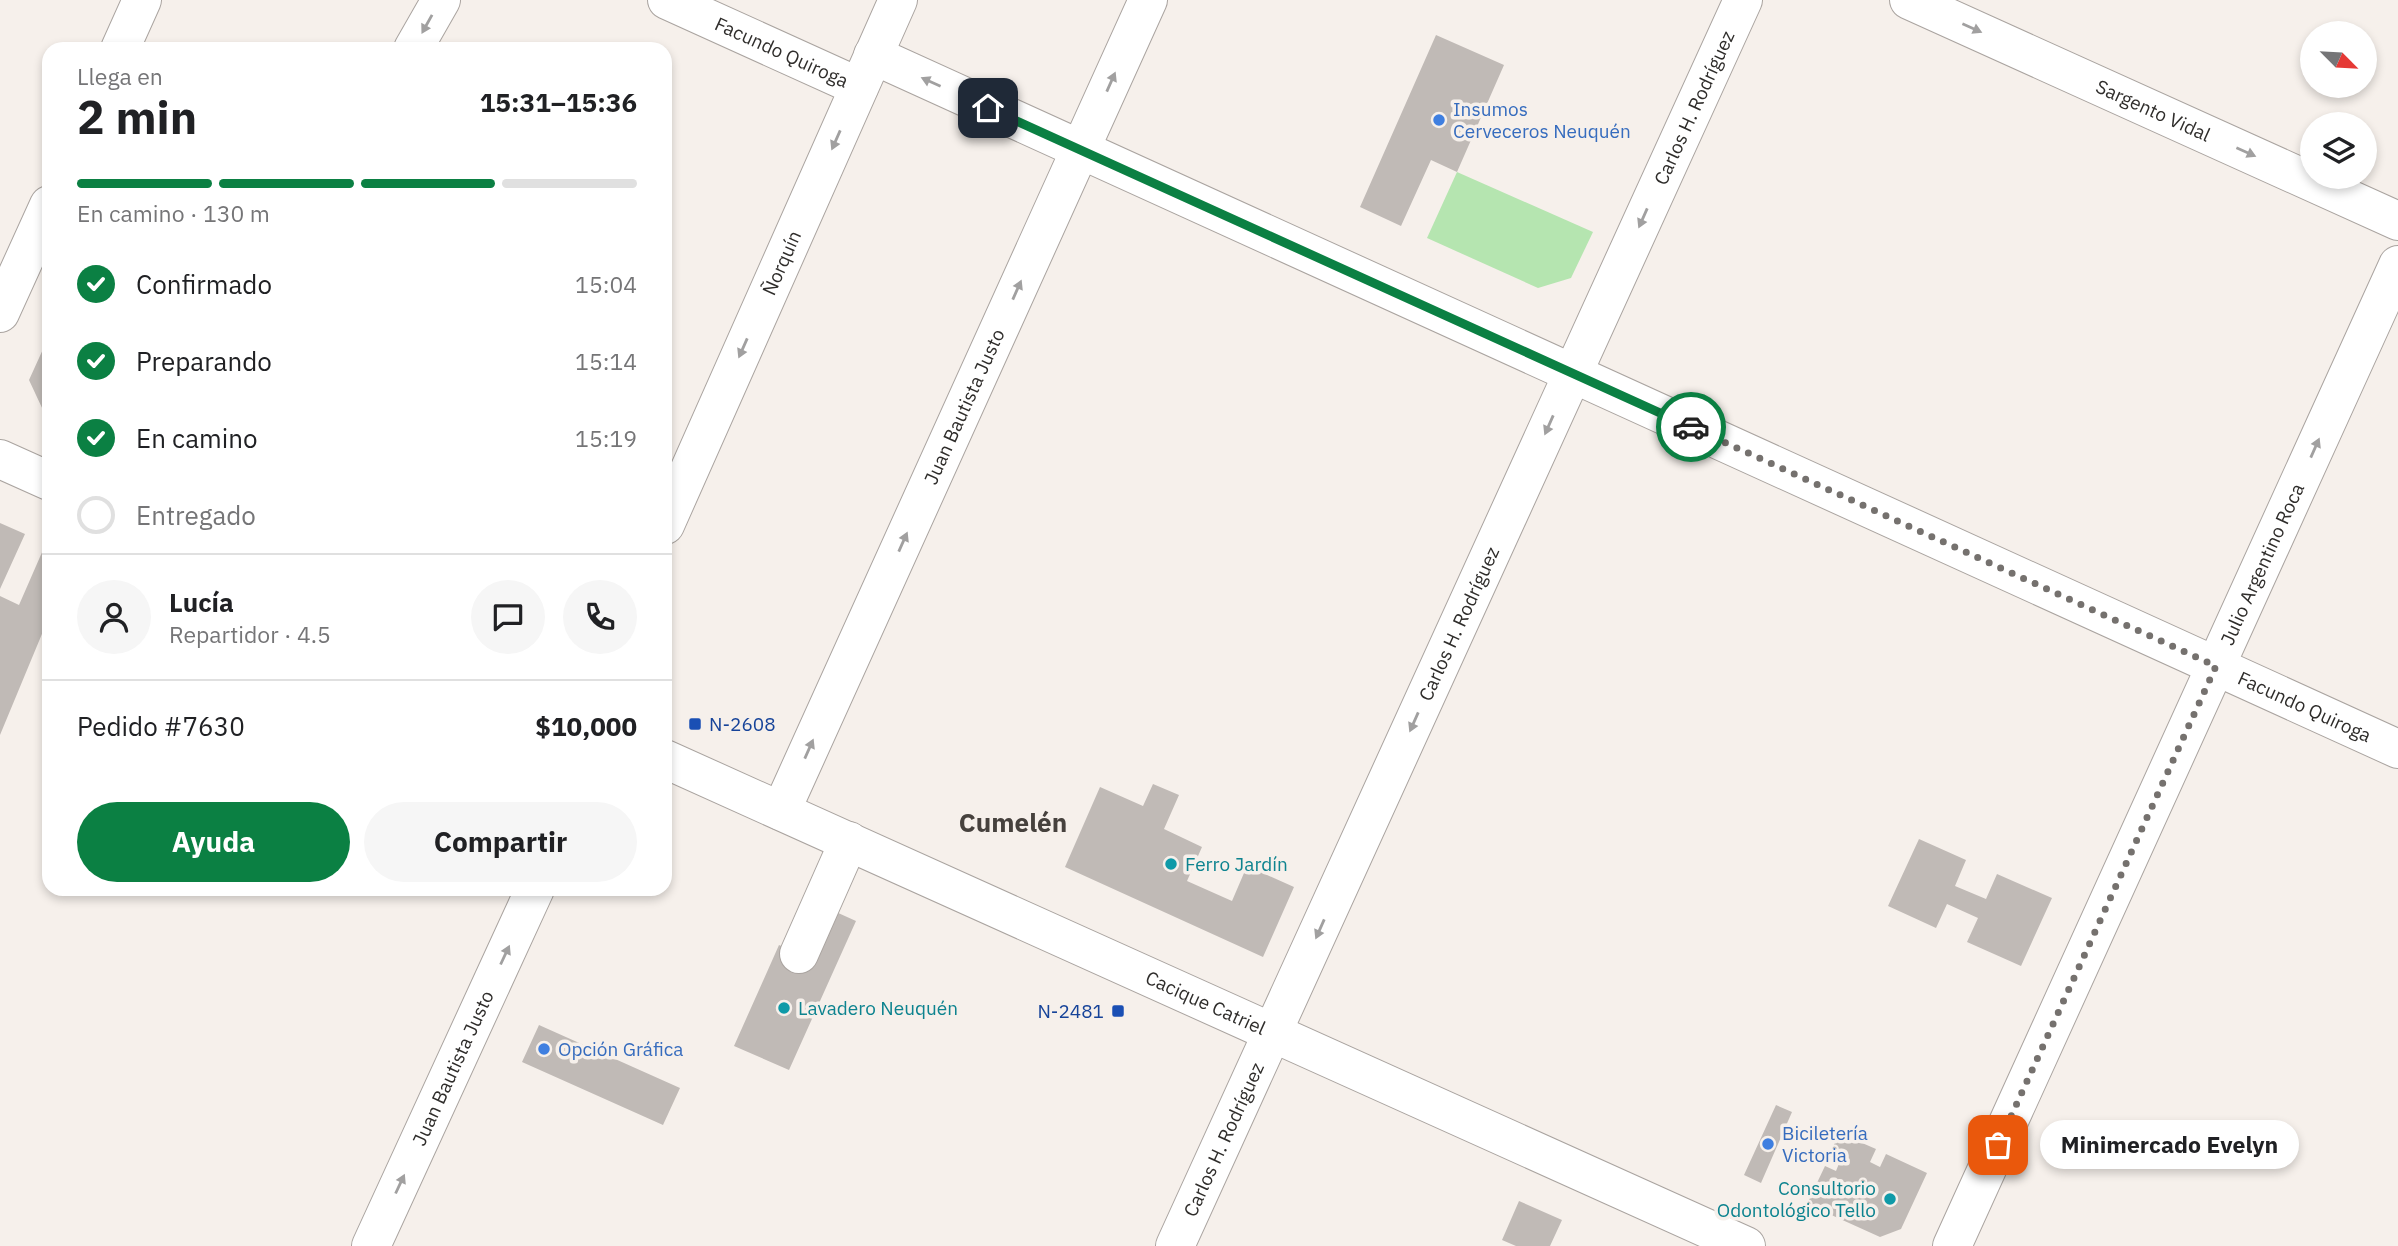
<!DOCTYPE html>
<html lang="es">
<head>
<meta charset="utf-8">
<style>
	body { margin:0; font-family:"IBM Plex Sans",sans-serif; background:#f6f6f6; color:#202124; height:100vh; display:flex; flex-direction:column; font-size:26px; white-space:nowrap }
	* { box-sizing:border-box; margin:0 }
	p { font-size:23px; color:#757577 }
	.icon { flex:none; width:38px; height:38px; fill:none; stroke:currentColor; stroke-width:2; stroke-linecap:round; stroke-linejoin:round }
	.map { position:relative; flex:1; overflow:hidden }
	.drawer { position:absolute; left:42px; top:42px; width:630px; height:854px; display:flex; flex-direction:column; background:#fff; border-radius:21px; box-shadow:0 4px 10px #0003 }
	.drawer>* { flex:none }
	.needle { width:46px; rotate:114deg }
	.fabs { position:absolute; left:2300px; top:21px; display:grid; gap:14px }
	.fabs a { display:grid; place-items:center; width:77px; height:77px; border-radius:50%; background:#fff; box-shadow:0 4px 10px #0003; font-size:35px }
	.pin { position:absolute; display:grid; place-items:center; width:60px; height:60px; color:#fff; margin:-30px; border-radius:14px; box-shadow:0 4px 10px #0006 }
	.courier { position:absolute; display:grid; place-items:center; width:70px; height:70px; margin:-35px; border:5px solid #0b8043; border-radius:50%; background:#fff; color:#222; box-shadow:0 2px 9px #0007 }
	.bubble { position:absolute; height:49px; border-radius:24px; background:#fff; box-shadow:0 4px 10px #0003; font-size:23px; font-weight:700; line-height:49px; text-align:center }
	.overview em { font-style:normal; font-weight:700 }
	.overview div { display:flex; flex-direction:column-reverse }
	.overview { display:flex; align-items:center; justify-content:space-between; height:119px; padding:0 35px }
	h1 { font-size:46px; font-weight:700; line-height:52px }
	.bar { display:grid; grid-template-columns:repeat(4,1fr); gap:10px 7px; align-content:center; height:84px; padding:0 35px }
	.bar i { height:9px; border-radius:5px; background:#e0e0e0 }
	.bar .on { background:#0b8043 }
	.bar p { grid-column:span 4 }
	.line { display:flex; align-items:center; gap:18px; padding:0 35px; border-top:2px solid #e0e0e0 }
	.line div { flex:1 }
	.round { display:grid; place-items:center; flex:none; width:74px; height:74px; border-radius:37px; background:#f6f6f6 }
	ol { padding:0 35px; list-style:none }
	li { display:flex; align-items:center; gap:21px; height:77px }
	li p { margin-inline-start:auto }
	li .icon { padding:7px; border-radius:50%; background:#0b8043; color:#fff; stroke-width:4 }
	li:last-child { color:#757577 }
	li i { width:38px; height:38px; border:4px solid #e0e0e0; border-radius:50% }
	.action { display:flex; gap:14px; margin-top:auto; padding:14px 35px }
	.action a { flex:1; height:80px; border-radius:42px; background:#0b8043; color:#fff; font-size:28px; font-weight:700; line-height:80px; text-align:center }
	.action a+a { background:#f6f6f6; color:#202124 }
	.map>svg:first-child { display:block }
	.green { fill:#b5e5b0 }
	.building { fill:#c0bab6 }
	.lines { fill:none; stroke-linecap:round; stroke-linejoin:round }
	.minor-casing { stroke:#aaa4a0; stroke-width:40 }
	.major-casing { stroke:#aaa4a0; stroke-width:40 }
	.minor { stroke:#fff; stroke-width:38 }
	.major { stroke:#fff; stroke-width:38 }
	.oneway { fill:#a1a0a0 }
	.done { stroke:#75716e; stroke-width:7; stroke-dasharray:0 12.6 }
	.route { stroke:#0b8043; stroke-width:9 }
	.shop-dot { fill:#3f7fe0; stroke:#f6f0eb; stroke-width:2.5 }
	.transit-dot { fill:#1a4fb4; stroke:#f6f0eb; stroke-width:2.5 }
	.culture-dot { fill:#0f9aa8; stroke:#f6f0eb; stroke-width:2.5 }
	.labels { text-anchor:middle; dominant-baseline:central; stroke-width:7; stroke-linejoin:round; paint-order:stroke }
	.street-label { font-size:19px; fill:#2f2d2b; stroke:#f6f0eb }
	.shop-label { font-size:19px; fill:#366cbe; stroke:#f6f0eb; text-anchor:start }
	.transit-label { font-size:19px; fill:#164399; stroke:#f6f0eb; text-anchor:start }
	.culture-label { font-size:19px; fill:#0d838f; stroke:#f6f0eb; text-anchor:start }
	.district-label { font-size:26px; font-weight:bold; fill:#46413d; stroke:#f6f0eb }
</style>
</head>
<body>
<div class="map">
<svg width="2398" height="1246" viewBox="0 0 2398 1246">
	<rect width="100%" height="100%" fill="#f6f0eb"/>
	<path class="green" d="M1457,172L1593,232L1571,278L1538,288L1427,238Z"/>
	<path class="building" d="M1436,35L1504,65L1457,172L1431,160L1401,226L1360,207Z
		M49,336V413L43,410L29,380Z
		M0,523L25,534L0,589Z
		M43,550L49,553V617L0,735V596L19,605Z
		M1153,784L1179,795L1164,829L1202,847L1187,881L1232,901L1247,866L1294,887L1263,957L1065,867L1100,787L1143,806Z
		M1919,839L1966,860L1955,886L1986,899L1997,874L2052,898L2021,966L1967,942L1978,918L1947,904L1936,928L1888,906Z
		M836,912L856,921L789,1070L734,1046L779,945L815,961Z
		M539,1025L680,1088L663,1125L522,1062Z
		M1776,1105L1792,1112L1761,1183L1744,1175Z
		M1839,1133L1876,1149L1870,1162L1880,1167L1886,1154L1927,1173L1901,1229L1880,1237L1807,1204L1825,1166L1836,1171L1840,1161L1829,1156Z
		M1519,1201L1562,1220L1550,1246H1516L1502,1240Z"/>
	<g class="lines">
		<defs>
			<g id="minor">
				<path id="s1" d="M667,0L859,87"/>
				<path id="s2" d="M1909,0L2398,221"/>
				<path d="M413,49L441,0"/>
				<path id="s3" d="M873,55L2398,749"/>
				<path d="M0,459L49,481"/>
				<path id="s4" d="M665,525L898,0"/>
				<path id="s5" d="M665,759L1746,1246"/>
				<path id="s6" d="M781,811L1148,0"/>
				<path d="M799,954L849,841"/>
				<path id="s7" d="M371,1246L535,889"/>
				<path id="s8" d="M1175,1246L1743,0"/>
				<path id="s9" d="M1952,1246L2398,265"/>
			</g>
			<path id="major" d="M120,49L142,0
				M0,313L49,205"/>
		</defs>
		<use href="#minor" class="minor-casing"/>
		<use href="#major" class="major-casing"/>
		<use href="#minor" class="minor"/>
		<use href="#major" class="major"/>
	</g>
	<defs><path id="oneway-solid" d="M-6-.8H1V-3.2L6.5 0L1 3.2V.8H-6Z" transform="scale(1.75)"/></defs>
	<g class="oneway">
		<use href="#oneway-solid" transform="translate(427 24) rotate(119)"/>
		<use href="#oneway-solid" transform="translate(1972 28) rotate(24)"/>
		<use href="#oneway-solid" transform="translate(931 82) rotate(-156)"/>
		<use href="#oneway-solid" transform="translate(1111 82) rotate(-66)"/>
		<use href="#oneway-solid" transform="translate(836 140) rotate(114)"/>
		<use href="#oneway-solid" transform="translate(2246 152) rotate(24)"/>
		<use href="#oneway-solid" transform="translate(1643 218) rotate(114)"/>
		<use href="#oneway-solid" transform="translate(1017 290) rotate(-66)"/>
		<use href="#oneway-solid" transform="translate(743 348) rotate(114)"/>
		<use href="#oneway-solid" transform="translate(1549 425) rotate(114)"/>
		<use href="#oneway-solid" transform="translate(2315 448) rotate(-66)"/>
		<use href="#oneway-solid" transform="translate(903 542) rotate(-66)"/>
		<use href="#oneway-solid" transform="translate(1414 722) rotate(114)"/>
		<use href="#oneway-solid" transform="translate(809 749) rotate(-66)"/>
		<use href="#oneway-solid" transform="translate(1320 929) rotate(114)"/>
		<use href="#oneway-solid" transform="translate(505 955) rotate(-65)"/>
		<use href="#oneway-solid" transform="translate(400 1184) rotate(-65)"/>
	</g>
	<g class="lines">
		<path class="done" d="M1691,427L2216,666L1998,1145"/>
		<path class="route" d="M988,108L1691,427"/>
	</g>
	<g class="shop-dot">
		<circle cx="1439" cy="120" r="7"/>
		<circle cx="544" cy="1049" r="7"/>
		<circle cx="1768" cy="1144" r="7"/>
	</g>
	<g class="transit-dot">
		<rect x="688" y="717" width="14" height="14" rx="3.5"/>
		<rect x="1111" y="1004" width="14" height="14" rx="3.5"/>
	</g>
	<g class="culture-dot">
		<circle cx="1171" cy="864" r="7"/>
		<circle cx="784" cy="1008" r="7"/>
		<circle cx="1890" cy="1199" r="7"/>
	</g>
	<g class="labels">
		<g class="street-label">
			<text stroke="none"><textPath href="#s1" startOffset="126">Facundo Quiroga</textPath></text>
			<text stroke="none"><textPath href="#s8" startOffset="1251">Carlos H. Rodríguez</textPath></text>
			<text stroke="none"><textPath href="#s2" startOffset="268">Sargento Vidal</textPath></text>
			<text stroke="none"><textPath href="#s4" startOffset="287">Ñorquín</textPath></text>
			<text stroke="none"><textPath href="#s6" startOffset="444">Juan Bautista Justo</textPath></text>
			<text stroke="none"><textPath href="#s9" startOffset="749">Julio Argentino Roca</textPath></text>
			<text stroke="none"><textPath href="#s8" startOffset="684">Carlos H. Rodríguez</textPath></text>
			<text stroke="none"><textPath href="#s3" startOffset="1573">Facundo Quiroga</textPath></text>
			<text stroke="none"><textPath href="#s5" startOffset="593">Cacique Catriel</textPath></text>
			<text stroke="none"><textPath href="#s7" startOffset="196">Juan Bautista Justo</textPath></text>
			<text stroke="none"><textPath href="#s8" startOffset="117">Carlos H. Rodríguez</textPath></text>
		</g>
		<g class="shop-label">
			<text x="1453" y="109">Insumos<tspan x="1453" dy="22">Cerveceros Neuquén</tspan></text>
			<text x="558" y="1049">Opción Gráfica</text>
			<text x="1782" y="1133">Biciletería<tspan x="1782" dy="22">Victoria</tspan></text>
		</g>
		<g class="transit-label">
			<text x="709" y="724">N-2608</text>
			<text x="1104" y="1011" text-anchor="end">N-2481</text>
		</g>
		<g class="culture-label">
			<text x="1185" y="864">Ferro Jardín</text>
			<text x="798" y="1008">Lavadero Neuquén</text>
			<text x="1876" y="1188" text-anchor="end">Consultorio<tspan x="1876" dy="22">Odontológico Tello</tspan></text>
		</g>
		<g class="district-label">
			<text x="1013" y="822">Cumelén</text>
		</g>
	</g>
</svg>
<div class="fabs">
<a><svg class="needle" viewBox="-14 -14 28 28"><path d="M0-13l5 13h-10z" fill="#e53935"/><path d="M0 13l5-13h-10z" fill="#757577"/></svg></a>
<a><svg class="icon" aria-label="layers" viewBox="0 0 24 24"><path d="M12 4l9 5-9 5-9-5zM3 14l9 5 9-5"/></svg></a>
</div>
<div class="pin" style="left:1998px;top:1145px;background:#ea580c"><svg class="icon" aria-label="bag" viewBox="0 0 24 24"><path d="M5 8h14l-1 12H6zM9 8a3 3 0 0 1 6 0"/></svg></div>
<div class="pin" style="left:988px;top:108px;background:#1f2937"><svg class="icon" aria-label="home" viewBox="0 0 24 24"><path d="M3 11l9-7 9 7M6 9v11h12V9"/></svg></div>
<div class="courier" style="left:1691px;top:427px"><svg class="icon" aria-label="car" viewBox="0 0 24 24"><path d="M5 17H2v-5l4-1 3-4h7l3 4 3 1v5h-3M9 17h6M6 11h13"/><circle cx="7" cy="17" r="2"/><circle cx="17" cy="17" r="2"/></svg></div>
<div class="bubble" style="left:2040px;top:1120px;width:259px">Minimercado Evelyn</div>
<section class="drawer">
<div class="overview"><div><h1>2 min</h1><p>Llega en</p></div><em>15:31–15:36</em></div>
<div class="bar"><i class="on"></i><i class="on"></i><i class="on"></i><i></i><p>En camino · 130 m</p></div>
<ol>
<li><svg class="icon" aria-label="check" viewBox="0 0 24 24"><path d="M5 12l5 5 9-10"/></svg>Confirmado<p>15:04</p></li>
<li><svg class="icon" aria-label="check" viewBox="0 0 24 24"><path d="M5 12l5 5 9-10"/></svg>Preparando<p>15:14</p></li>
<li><svg class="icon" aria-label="check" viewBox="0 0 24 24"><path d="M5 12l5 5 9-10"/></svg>En camino<p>15:19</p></li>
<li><i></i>Entregado</li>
</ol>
<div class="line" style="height:126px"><a class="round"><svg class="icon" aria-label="person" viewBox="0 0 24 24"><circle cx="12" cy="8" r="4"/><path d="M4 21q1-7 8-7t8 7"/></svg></a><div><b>Lucía</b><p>Repartidor · 4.5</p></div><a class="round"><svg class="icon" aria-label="chat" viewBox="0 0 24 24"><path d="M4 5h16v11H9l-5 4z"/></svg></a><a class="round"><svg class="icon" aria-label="phone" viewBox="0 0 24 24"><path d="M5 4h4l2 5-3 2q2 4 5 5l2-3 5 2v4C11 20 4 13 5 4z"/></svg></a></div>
<div class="line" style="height:91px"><div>Pedido #7630</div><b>$10,000</b></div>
<div class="action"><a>Ayuda</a><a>Compartir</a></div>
</section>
</div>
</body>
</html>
